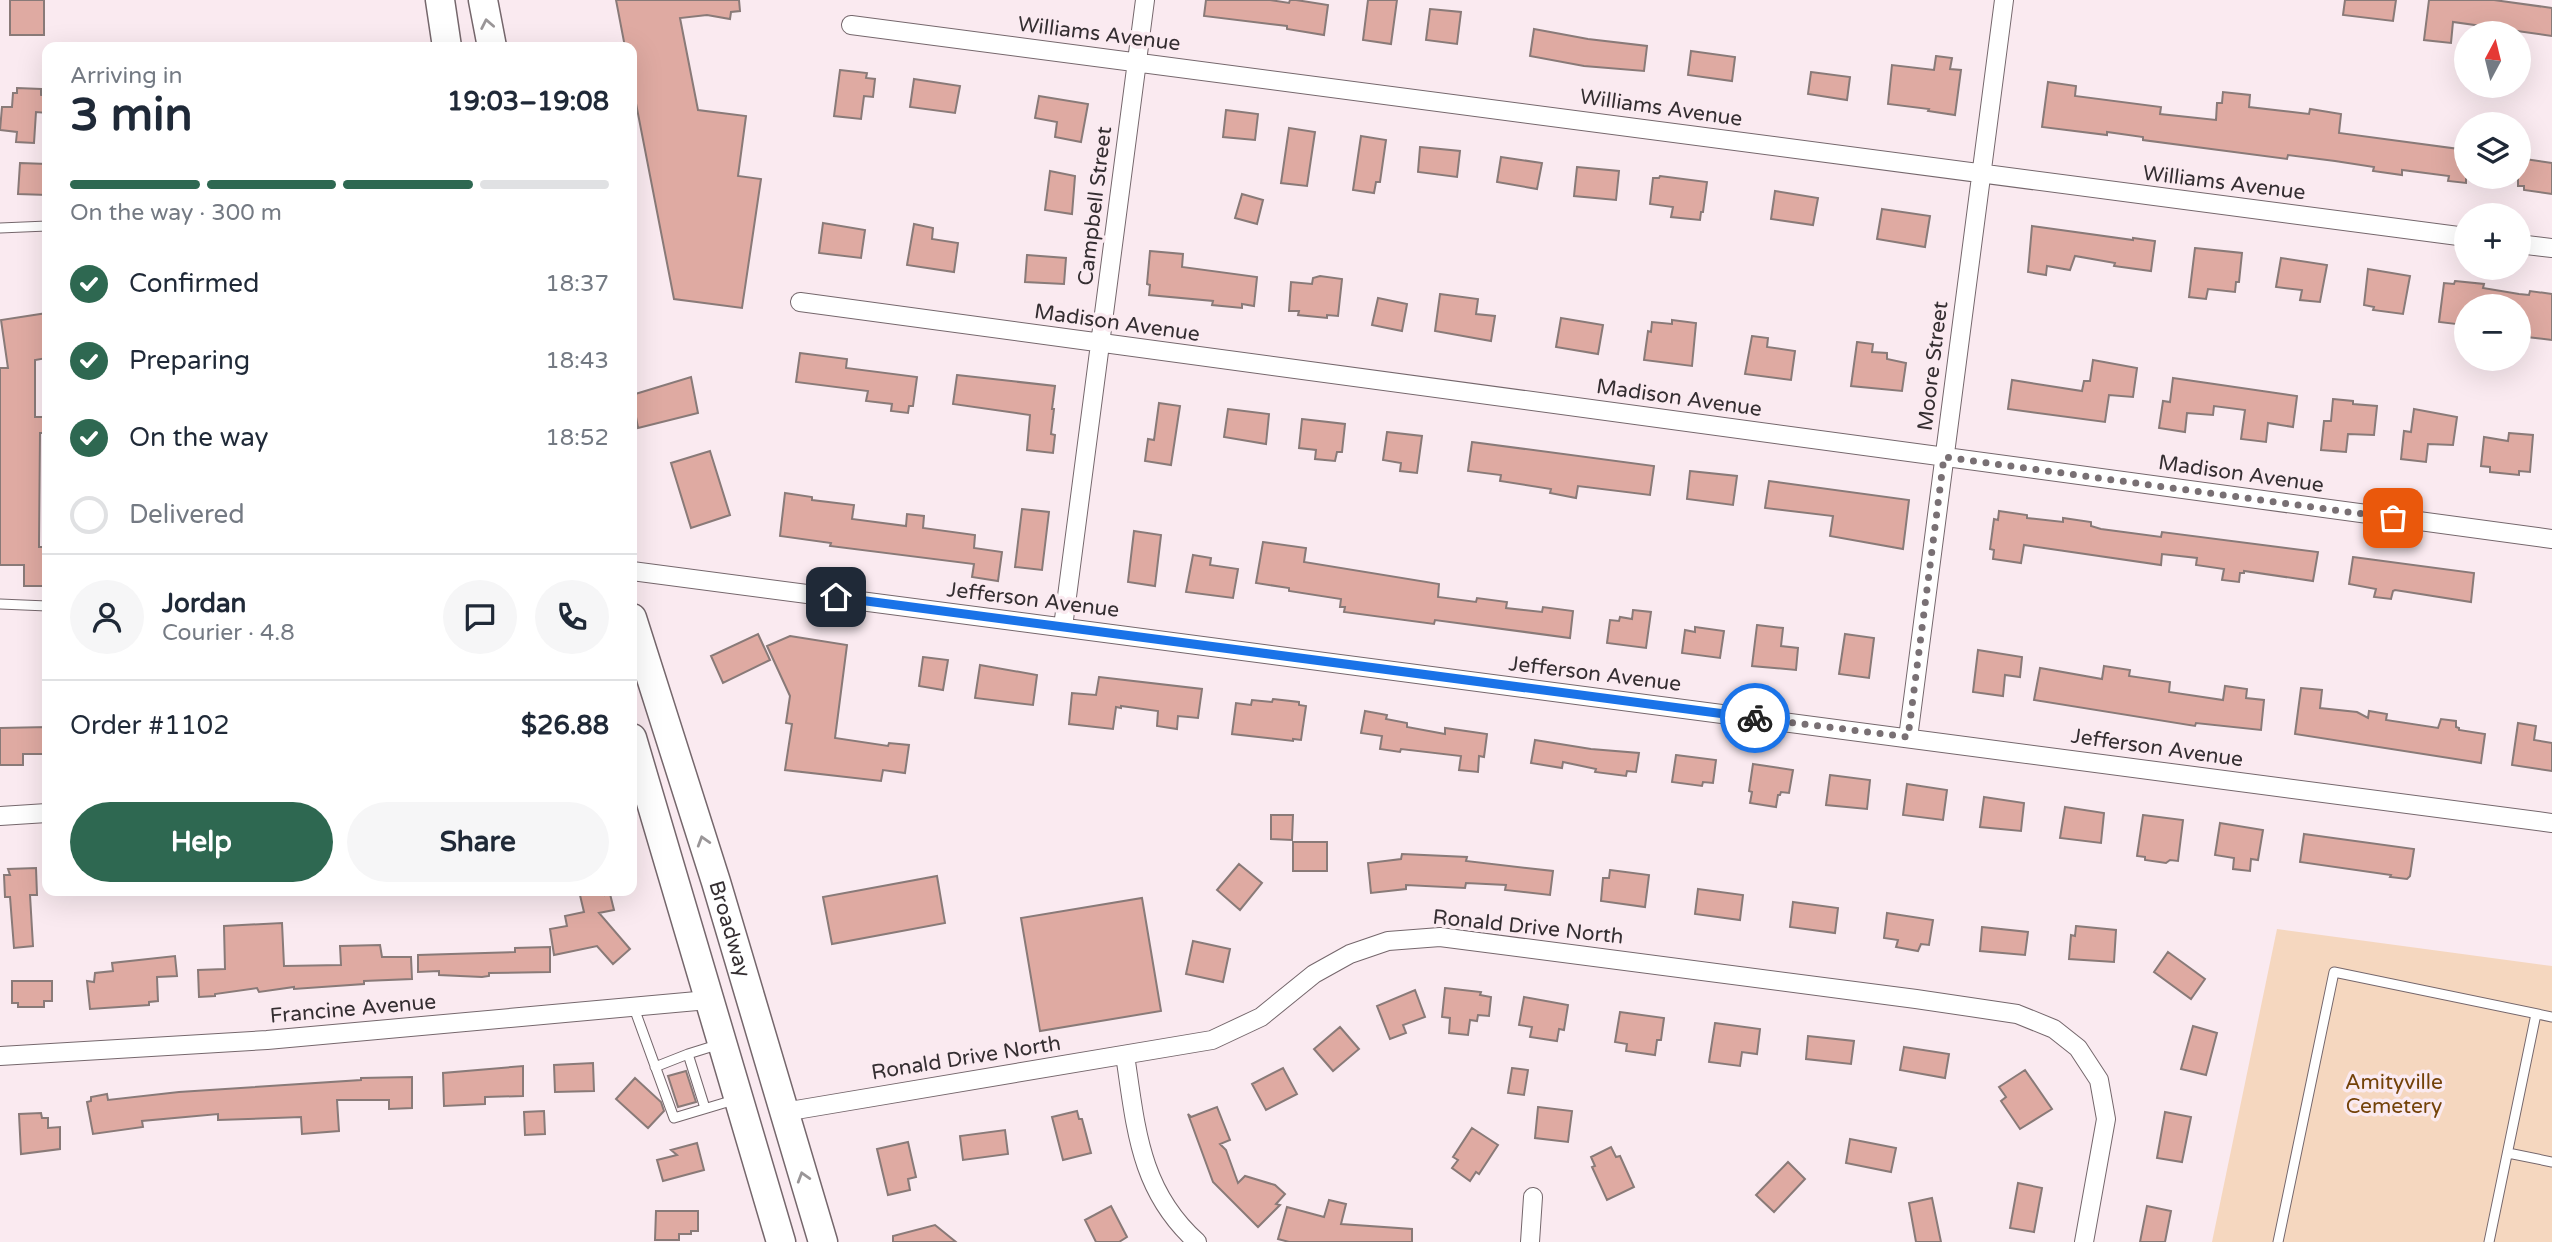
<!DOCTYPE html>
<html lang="en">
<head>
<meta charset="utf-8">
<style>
	body { margin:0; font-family:"Varela Round",sans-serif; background:#f6f6f7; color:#1f2937; height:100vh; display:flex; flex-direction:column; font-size:26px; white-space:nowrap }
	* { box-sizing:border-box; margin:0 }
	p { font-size:23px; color:#747a83 }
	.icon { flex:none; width:38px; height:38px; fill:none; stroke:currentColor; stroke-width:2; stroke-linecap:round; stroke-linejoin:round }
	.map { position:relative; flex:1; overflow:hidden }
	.sheet { position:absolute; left:42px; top:42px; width:595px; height:854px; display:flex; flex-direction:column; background:#fff; border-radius:14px; box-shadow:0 7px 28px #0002 }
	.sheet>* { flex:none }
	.needle { width:46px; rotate:7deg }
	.buttons { position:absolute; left:2454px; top:21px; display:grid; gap:14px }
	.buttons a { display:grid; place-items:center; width:77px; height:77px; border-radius:50%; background:#fff; box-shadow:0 7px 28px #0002; font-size:35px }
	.pin { position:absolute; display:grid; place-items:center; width:60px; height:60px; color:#fff; margin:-30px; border-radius:14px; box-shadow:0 4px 10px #0006 }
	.courier { position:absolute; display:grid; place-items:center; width:70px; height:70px; margin:-35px; border:5px solid #1a73e8; border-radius:50%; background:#fff; color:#222; box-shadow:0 2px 9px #0007 }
	.headline em { font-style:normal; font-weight:800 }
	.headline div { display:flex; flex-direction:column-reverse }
	.headline { display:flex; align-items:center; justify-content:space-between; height:119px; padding:0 28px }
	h1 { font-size:46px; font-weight:800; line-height:52px }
	.bar { display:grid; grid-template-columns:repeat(4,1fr); gap:10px 7px; align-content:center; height:84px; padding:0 28px }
	.bar i { height:9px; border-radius:5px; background:#e0e1e3 }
	.bar .active { background:#2e6851 }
	.bar p { grid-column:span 4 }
	.line { display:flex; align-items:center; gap:18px; padding:0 28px; border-top:2px solid #e0e1e3 }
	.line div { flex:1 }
	.round { display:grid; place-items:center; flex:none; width:74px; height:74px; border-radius:37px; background:#f6f6f7 }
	ol { padding:0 28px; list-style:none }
	li { display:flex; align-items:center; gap:21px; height:77px }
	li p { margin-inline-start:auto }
	li .icon { padding:7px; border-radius:50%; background:#2e6851; color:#fff; stroke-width:4 }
	li:last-child { color:#747a83 }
	li i { width:38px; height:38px; border:4px solid #e0e1e3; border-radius:50% }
	.button { display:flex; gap:14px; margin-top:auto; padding:14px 28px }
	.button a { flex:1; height:80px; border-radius:42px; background:#2e6851; color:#fff; font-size:28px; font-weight:800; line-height:80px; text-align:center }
	.button a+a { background:#f6f6f7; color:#1f2937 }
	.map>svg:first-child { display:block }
	.green { fill:#f5d7bf }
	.building { fill:#dfaaa2; stroke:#897a78; stroke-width:2 }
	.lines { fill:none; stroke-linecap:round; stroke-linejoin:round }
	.lane-casing { stroke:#75676c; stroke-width:11 }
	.street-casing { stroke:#75676c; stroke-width:20 }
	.primary-casing { stroke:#75676c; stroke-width:31 }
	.lane { stroke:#fff; stroke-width:9 }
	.street { stroke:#fff; stroke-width:18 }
	.primary { stroke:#fff; stroke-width:28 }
	.oneway { stroke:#9a9698 }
	.done { stroke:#797074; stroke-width:7; stroke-dasharray:0 12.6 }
	.route { stroke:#1a73e8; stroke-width:9 }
	.labels { text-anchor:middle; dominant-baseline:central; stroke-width:7; stroke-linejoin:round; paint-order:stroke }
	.street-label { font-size:21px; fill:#342e31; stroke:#faeaf0 }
	.park-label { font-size:21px; fill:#734208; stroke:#faeaf0 }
</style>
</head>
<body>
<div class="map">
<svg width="2552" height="1242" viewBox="0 0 2552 1242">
	<rect width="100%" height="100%" fill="#faeaf0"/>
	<path class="green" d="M2277,929L2552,966V1242H2212Z"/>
	<path class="building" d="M10,0H44V35H10Z
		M616,0H739L740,11L731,12L730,19L707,15L680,18L698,110L746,116L738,176L761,179L742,308L674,299L632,83V47H625Z
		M1206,0H1270L1289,3L1290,0H1296L1328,5L1324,35L1287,29V26L1204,16Z
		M1368,0H1397L1391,44L1363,40Z
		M2345,0H2396L2393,21L2343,15Z
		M2429,0H2494L2552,8V36L2453,22L2451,43L2424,40Z
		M1430,9L1461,12L1457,44L1426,40Z
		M1534,29L1588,39L1647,46L1644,71L1584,66L1530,56Z
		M1691,51L1735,57L1732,81L1688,75Z
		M1936,56L1952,58L1950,69L1961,70L1955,115L1928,111L1929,109L1888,104L1892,65L1934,70Z
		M840,70L867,73L866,78L875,79L873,97L864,96L861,119L834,116Z
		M1811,72L1850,77L1847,100L1808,94Z
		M914,79L960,86L955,113L910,107Z
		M2048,82L2076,86L2075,96L2161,107L2160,114L2216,120L2217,103H2222L2223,92L2250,95L2249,107L2309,114L2310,109L2341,114L2339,133L2466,150V183L2448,181L2449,176L2402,170V175L2373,171L2374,167L2335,161L2288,155L2287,159L2143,140V137L2107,132V135L2042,127Z
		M17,88L41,89V95L47,96V113L36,112L34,143L16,142L17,132L0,130L2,107H12L13,93H17Z
		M1039,96L1088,104L1081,142L1055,137L1057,122L1035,118Z
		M1226,110L1258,114L1255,140L1223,137Z
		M1289,128L1315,132L1307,186L1281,183Z
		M1361,136L1386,140L1380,182H1376L1374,193L1353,190Z
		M1420,147L1460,151L1457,177L1418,172Z
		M1501,157L1542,163L1537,189L1497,182Z
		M2518,158L2552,163V194L2524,190V186H2518Z
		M20,163L47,164V195L18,194Z
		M1577,167L1619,171L1616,200L1574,196Z
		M1050,171L1075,176L1072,214L1045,210Z
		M1660,176L1707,182L1703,212H1701L1700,220L1671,217L1673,207L1650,204L1653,178H1659Z
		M1775,191L1818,198L1813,225L1771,219Z
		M1242,194L1263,200L1257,224L1235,218Z
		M1882,209L1930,216L1925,247L1877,239Z
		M823,223L865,230L861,258L819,253Z
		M914,224L933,228L932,239L958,243L954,272L907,265Z
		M2032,226L2133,240V238L2155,241L2151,271L2114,266L2115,263L2075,256L2070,270L2047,266L2046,275L2028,272Z
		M2195,248L2242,253L2239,282H2236L2235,292L2208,289L2206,299L2189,297Z
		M1150,251L1183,254L1182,267L1257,277L1254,306L1242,304V308L1212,305L1213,301L1149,295L1150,285L1147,284Z
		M1027,255L1066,258L1064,284L1025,282Z
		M2281,258L2327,265L2320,302L2300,300L2302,290L2276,287Z
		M2368,269L2410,276L2403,314L2373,310L2374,307L2364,305Z
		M1320,276L1342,279L1338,316L1327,315V318L1298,315L1299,311H1289L1291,282L1312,284L1313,278Z
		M2455,281L2484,284L2483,288L2519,294L2529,295L2530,291L2552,294V340L2518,336V306H2466L2464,325L2439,322L2444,283L2454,284Z
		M1440,294L1478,299L1476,314L1495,316L1491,341L1435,331Z
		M1378,298L1407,304L1402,331L1372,325Z
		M47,313V358L35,360V417H45V433H40L39,547H47V586H24V565H0V368H8L1,320Z
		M1561,318L1603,325L1598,354L1556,347Z
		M1672,320L1696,323L1692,366L1644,360L1648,331L1651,332L1652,322L1672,324Z
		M1752,336L1768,338L1767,347L1795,351L1791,380L1745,374Z
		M1857,342L1873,344L1872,352L1887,353V359L1906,363L1902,391L1851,386Z
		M800,353L847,359L846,368L917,377L913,406H909L908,413L891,411L892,404L866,401L868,391L796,382Z
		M2093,360L2137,368L2133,397L2109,395L2105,422L2008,409L2012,380L2082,391L2084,381H2090Z
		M957,375L1055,386L1052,409H1054L1051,434L1055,435L1053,453L1027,450L1030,415L953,404Z
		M691,377L698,413L638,428L632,395Z
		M2173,378L2297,396L2293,427L2268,423L2266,442L2241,439L2245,410L2214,406L2213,415L2187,413L2185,432L2159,428L2163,401L2170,402Z
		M2333,399L2353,401V404L2377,406L2374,435L2348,434L2346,452L2321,450L2324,421H2331Z
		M1159,403L1180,406L1171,465L1145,461L1148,439L1154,440Z
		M1228,409L1269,414L1266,444L1224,437Z
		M2414,409L2457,417L2453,445L2428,444L2426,462L2401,459L2404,431L2411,432Z
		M1302,419L1345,424L1342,452H1337L1335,461L1315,459L1316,450L1299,448Z
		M1387,432L1422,436L1417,473L1400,471L1401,463L1383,460Z
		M2509,433L2533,435L2530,472L2519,471V475L2490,472V467L2481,466L2484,437L2508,441Z
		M1472,442L1654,466L1650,495L1578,486L1576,498L1550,493L1551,489L1500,481L1501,475L1468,471Z
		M710,451L730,515L691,528L671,463Z
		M1690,471L1737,476L1733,505L1687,499Z
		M1769,481L1909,500L1903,549L1830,536L1833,516L1765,508Z
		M785,493L812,497V500L854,505L852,519L906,526L907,514L924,516L923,528L975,535L974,548L1002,552L998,581L972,577L974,564L830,546L831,543L780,536Z
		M1022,509L1049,512L1042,570L1015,567Z
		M1999,511L2027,515V518L2063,522V518L2091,522V526L2101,529L2161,537L2162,532L2318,552L2313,581L2244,571V573H2240L2239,582L2222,580L2224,569L2196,565L2197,558L2162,554L2161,565L2024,545L2021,563L1993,559L1994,550L1990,549L1994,519L1998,520Z
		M1134,531L1161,535L1155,586L1128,582Z
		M1263,542L1306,548L1304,562L1439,584L1438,597L1476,602L1477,598L1507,602L1506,608L1542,612L1543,607L1573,611L1570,638L1435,620L1434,624L1344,612L1345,607H1340L1341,599L1289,591V588L1256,583Z
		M1193,555L1211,558L1210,565L1238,569L1233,598L1186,592Z
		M2353,557L2474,573L2471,602L2395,590L2393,591L2391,599L2374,597L2376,589L2349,584Z
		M1633,610L1651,612L1646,648L1607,643L1610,620L1619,621L1620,617L1632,619Z
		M1757,625L1783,628L1781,646L1798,648L1796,670L1752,666Z
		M1695,627L1724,631L1720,658L1682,653L1685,630L1695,632Z
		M758,634L770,660L723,683L711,656Z
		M1845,634L1874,638L1869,678L1839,674Z
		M790,636L847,645L835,738L888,746L889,743L909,745L905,773L883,770L881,781L785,770L792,724L786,723L790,696L767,646Z
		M1978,650L2022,657L2020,677L2005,675L2003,696L1973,692Z
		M923,657L948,660L943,690L919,686Z
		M980,665L1037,675L1033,705L975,698Z
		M2104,666L2130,670L2129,676L2170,682L2169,692L2223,700L2225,686L2247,689L2246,698L2264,700L2261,730L2196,723L2195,726L2034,700L2040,668L2102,679Z
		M1099,677L1202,689L1198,718L1178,716L1177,729L1157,726L1158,711L1121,706V708L1116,707L1113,729L1069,724L1072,693L1096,695Z
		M2301,688L2322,690L2320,708L2357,712L2368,718L2369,711L2387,714L2386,720L2438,728L2441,719L2456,721V727L2459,728V730L2485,734L2481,763L2295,734Z
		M1273,699L1299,702V705L1306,706L1301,740L1293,739V741L1232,734L1236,703L1251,705L1252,700L1272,702Z
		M1365,711L1387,715L1386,719L1407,723V727L1445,734V728L1487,734L1484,757L1479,756L1478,772L1459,770L1461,756L1401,749L1400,752L1380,749L1382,736L1361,733Z
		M2518,723L2536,726L2534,740L2552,743V771L2512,765Z
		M47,727V754H23V765H0V728Z
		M1535,740L1591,749L1639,753L1636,772L1627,771L1626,776L1595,772L1596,769L1563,762L1562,768L1531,763Z
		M1676,755L1716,760L1713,783L1703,782L1702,786L1672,782Z
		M1753,764L1793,770L1789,793L1781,792L1780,795H1778L1776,807L1750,803L1752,792L1749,791Z
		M1830,775L1870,780L1867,809L1826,805Z
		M1907,784L1947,790L1943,820L1903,815Z
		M1984,797L2024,803L2021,831L1980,827Z
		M2065,807L2104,813L2101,843L2060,838Z
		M1271,815H1293L1292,840L1271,839Z
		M2143,815L2183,820L2178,861L2170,860L2166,863L2145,860V857L2137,856Z
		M2220,823L2263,830L2258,860L2251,859L2250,871L2233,869L2234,858L2215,855Z
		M2304,834L2414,849L2410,876L2407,879L2390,877L2391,875L2300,862Z
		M1293,842H1327V871H1293Z
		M1402,854L1467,857L1466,861L1553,871L1550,895L1505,890L1506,885L1466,883L1465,888L1406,885V889L1371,893L1368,863L1401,859Z
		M1239,864L1262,883L1240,910L1217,890Z
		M36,868L37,895H30L33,946L14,948L10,897H5L4,875H10L8,869Z
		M1610,870L1649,875L1645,907L1601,901L1603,878H1609Z
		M937,876L945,923L832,944L823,897Z
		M1698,889L1743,895L1740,920L1695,914Z
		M579,891H604L605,895L610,894L614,910L599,913L630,949L613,964L597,946L554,955L550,929L567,926L565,916L584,912Z
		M1142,898L1161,1011L1040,1031L1021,918Z
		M1793,902L1838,908L1835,933L1790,927Z
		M1887,913L1933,920L1929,945L1921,944L1918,951L1896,947L1898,940L1884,938Z
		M282,923L284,966L341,965L340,946L380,945L382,957H411L412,979L364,981V984L294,989V987L259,992L257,988L215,994V996L199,997L198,970L225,969L224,926Z
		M2076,926L2116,930L2114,962L2069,959L2071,935L2075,936Z
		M1982,927L2028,932L2025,955L1980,951Z
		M1193,941L1230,949L1223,982L1186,974Z
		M550,947V972L489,973V976L482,977L439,975V971L418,972V955L515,952V948Z
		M2168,952L2205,979L2191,999L2154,972Z
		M175,956L177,976L157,977L158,1001L149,1002V1005L90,1009L87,981L94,982L95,973L113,971L112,963Z
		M12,981H52V1001H44V1007H18V1003H12Z
		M1445,988L1481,992L1480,995L1491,997L1489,1016L1478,1015L1477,1021L1470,1020L1468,1035L1449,1033L1450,1018L1442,1017Z
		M1415,990L1425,1017L1403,1025L1406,1033L1390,1039L1377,1006Z
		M1524,997L1568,1005L1564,1030L1559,1029L1557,1041L1530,1037L1532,1027L1519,1025Z
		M1620,1012L1664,1018L1661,1040H1657L1655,1055L1626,1051L1627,1044L1615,1042Z
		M1715,1023L1760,1029L1757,1054L1742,1052L1740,1066L1709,1062Z
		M2193,1026L2217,1033L2206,1075L2181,1069Z
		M1340,1027L1359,1049L1333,1071L1314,1049Z
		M1808,1036L1854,1041L1851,1064L1806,1059Z
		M1904,1047L1949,1054L1945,1078L1900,1070Z
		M593,1063L594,1091L555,1092L554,1065Z
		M523,1066V1096L485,1097V1104L444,1106L443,1073Z
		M1283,1068L1297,1094L1266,1110L1252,1084Z
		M1512,1068L1528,1070L1524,1095L1508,1093Z
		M2025,1070L2052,1109L2020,1129L2001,1101L2006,1097L1999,1087Z
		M686,1071L696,1102L678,1107L668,1076Z
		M412,1077V1108L389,1109V1100H337L339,1131L302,1134L301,1117L218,1120V1114L142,1121L143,1127L93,1134L87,1102L91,1101V1097L107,1094L108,1100L179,1092L361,1080V1078Z
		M635,1078L661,1102L664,1111L648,1128L616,1099Z
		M1217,1107L1230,1140L1220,1144L1226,1150L1238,1183L1245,1176L1275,1185L1285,1194L1276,1204L1280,1205L1258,1227L1213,1182L1188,1114L1191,1117Z
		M1538,1107L1572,1111L1568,1142L1535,1138Z
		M544,1111L545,1134L525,1135L524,1112Z
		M1077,1111L1079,1119H1082L1091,1153L1063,1160L1052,1117Z
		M2165,1112L2191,1117L2182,1162L2157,1158Z
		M41,1113L42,1118H48V1128L60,1127V1149L21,1154L19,1114Z
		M1472,1128L1498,1145L1479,1174L1476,1172L1470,1181L1452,1168L1458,1160L1453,1157Z
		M1005,1130L1008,1154L963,1160L960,1136Z
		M1850,1139L1896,1148L1891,1172L1846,1163Z
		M908,1142L916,1177L908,1179L910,1190L888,1195L877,1149Z
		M697,1143L704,1170L663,1181L657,1160L677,1155L671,1150Z
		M1611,1147L1616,1157L1620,1156L1634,1187L1607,1200L1592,1167L1595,1166L1591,1157Z
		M1788,1162L1805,1179L1774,1212L1756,1195Z
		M2018,1183L2042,1188L2034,1232L2010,1228Z
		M1932,1198L1941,1242H1916L1909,1203Z
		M1329,1200L1346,1204L1341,1224L1412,1229V1242H1289L1278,1239L1287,1207L1324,1217Z
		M1111,1206L1127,1237L1119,1242H1096L1085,1220Z
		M2147,1206L2171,1211L2165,1242H2140Z
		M656,1211H698V1231H691V1234H679V1240H655Z
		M935,1225L956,1242H893V1236Z"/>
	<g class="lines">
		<defs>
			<path id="lane" d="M0,228L47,226
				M0,604L47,606
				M634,1008L674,1118L734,1100
				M688,1054L720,1044
				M655,1067L688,1054L705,1108
				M2508,1153L2552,1162
				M2278,1242L2334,972L2552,1017
				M2489,1242L2536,1014"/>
			<path id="street" d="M851,25L2466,237
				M2518,244L2552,248
				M800,302L2552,539
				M632,571L2552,823
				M1063,627L1145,0
				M1908,738L2004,0
				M0,816L47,813
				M1125,1055C1136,1127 1139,1190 1197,1242
				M0,1056L267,1040L708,1000
				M784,1112L1212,1040L1261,1017L1314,974L1350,954L1388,941L1440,937L1916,999L2017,1014L2054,1029L2078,1048L2099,1080L2106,1119L2084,1242
				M1530,1242L1533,1197"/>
			<g id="primary">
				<path d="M440,0L447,47"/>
				<path d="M483,0L492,47"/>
				<path id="s1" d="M632,618L716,882L823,1242"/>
				<path d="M632,738L781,1242"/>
			</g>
		</defs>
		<use href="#lane" class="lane-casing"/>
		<use href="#street" class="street-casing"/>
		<use href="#primary" class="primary-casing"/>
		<use href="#lane" class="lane"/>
		<use href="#street" class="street"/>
		<use href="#primary" class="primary"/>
	</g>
	<defs><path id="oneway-chevron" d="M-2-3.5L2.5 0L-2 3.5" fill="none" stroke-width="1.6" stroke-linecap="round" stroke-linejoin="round" transform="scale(1.75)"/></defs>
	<g class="oneway">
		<use href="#oneway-chevron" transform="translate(487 24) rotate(-101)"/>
		<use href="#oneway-chevron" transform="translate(703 841) rotate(-107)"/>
		<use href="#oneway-chevron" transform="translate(803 1177) rotate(-107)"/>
	</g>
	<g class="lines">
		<path class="done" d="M1755,718L1908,737L1944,457L2393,518"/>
		<path class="route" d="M836,597L1755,718"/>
	</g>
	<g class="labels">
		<g class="street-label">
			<text transform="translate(1099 34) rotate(7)">Williams Avenue</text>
			<text transform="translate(1661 108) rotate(8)">Williams Avenue</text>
			<text transform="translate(2224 183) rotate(7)">Williams Avenue</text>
			<text transform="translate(1095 206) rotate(-83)">Campbell Street</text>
			<text transform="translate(1117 323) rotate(8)">Madison Avenue</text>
			<text transform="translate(1933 366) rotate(-83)">Moore Street</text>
			<text transform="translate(1679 398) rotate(8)">Madison Avenue</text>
			<text transform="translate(2241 474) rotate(8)">Madison Avenue</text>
			<text transform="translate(1033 600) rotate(7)">Jefferson Avenue</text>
			<text transform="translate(1595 674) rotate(7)">Jefferson Avenue</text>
			<text transform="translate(2157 748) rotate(8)">Jefferson Avenue</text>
			<text transform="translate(1528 927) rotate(6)">Ronald Drive North</text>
			<text stroke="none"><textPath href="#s1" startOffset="326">Broadway</textPath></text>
			<text transform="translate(353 1009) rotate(-5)">Francine Avenue</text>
			<text transform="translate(966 1058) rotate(-9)">Ronald Drive North</text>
		</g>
		<g class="park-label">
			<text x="2394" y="1082">Amityville<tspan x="2394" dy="24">Cemetery</tspan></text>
		</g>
	</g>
</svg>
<div class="buttons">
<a><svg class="needle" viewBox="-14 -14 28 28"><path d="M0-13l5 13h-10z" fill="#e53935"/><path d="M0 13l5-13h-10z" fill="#747a83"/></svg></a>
<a><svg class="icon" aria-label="layers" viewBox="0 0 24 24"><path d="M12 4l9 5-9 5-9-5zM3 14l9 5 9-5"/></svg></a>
<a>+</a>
<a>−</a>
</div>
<div class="pin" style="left:2393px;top:518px;background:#ea580c"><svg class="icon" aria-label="bag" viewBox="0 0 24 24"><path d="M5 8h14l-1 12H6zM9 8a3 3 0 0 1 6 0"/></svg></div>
<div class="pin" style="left:836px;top:597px;background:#1f2937"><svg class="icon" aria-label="home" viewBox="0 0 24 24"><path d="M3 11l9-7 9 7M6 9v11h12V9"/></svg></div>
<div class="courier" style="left:1755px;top:718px"><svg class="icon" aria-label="bike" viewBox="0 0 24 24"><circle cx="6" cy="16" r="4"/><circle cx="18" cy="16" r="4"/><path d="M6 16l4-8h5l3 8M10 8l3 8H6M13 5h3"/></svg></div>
<section class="sheet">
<div class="headline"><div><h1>3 min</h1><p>Arriving in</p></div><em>19:03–19:08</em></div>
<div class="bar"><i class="active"></i><i class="active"></i><i class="active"></i><i></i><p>On the way · 300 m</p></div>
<ol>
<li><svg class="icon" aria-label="check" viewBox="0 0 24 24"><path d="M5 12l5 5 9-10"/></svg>Confirmed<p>18:37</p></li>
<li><svg class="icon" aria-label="check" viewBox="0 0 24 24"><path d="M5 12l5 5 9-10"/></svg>Preparing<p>18:43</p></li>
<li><svg class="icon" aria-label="check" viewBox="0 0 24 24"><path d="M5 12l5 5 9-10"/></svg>On the way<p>18:52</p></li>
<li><i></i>Delivered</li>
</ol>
<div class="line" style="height:126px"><a class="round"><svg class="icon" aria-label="person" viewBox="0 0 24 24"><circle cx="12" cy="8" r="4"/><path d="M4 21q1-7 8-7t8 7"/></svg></a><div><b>Jordan</b><p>Courier · 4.8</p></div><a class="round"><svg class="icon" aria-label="chat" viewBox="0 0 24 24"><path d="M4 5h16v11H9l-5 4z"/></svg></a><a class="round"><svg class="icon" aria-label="phone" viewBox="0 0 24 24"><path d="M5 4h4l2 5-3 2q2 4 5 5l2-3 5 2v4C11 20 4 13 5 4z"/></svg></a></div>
<div class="line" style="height:91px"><div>Order #1102</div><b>$26.88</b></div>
<div class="button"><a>Help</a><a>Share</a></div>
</section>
</div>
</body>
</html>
